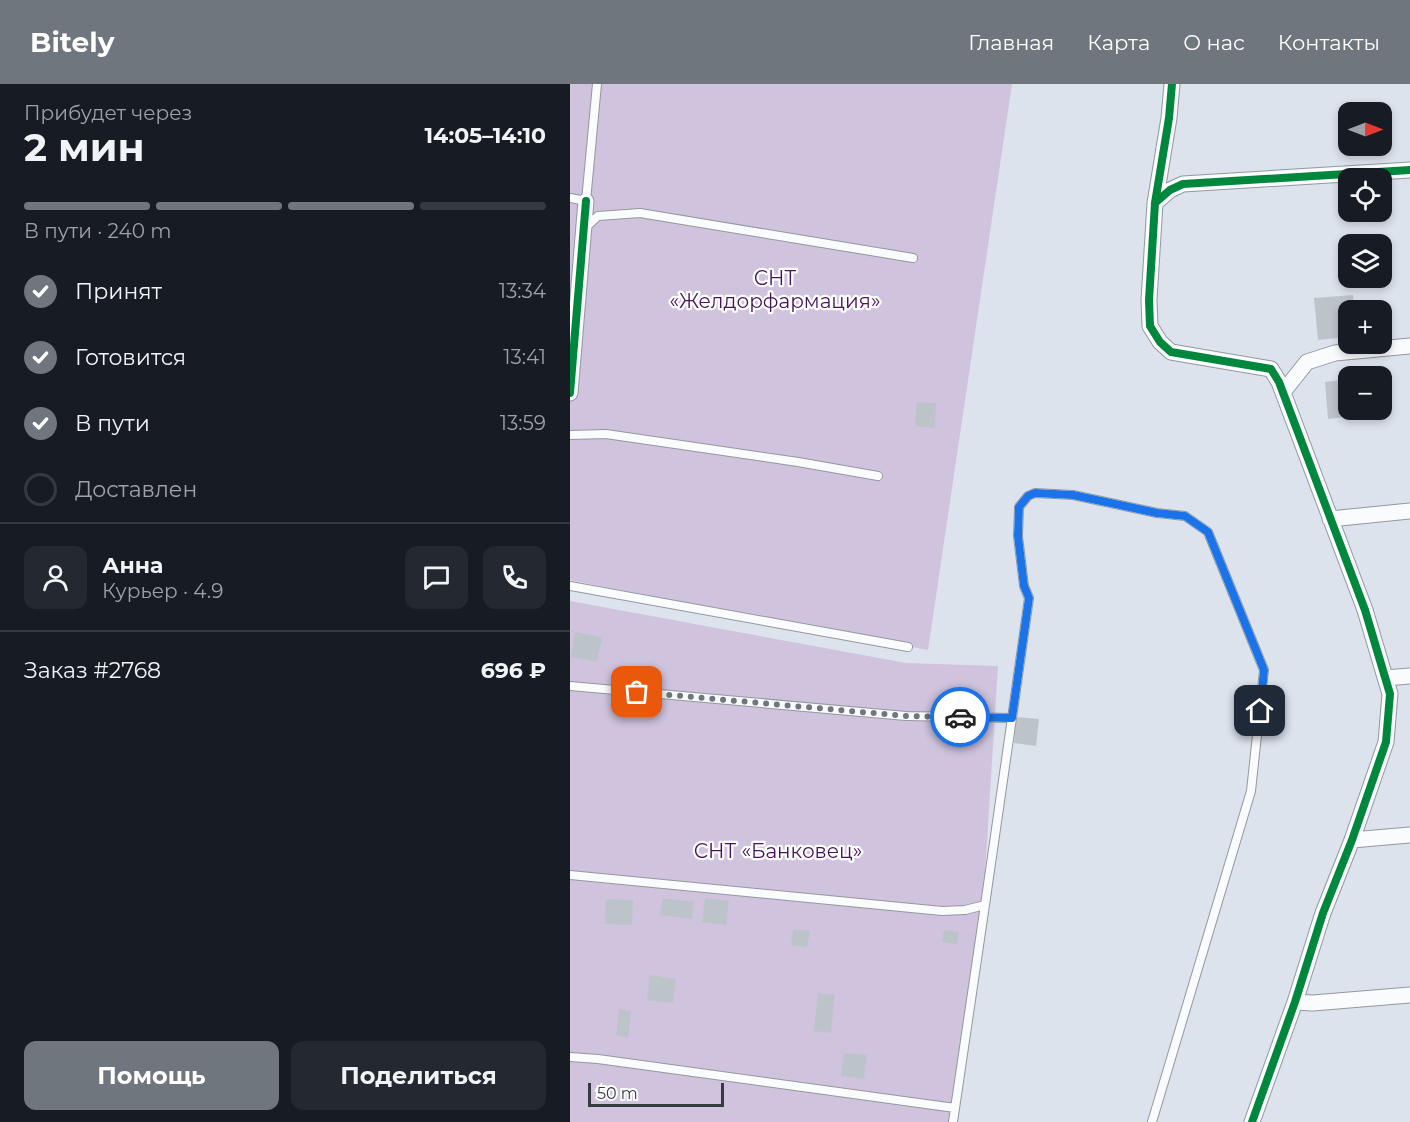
<!DOCTYPE html>
<html lang="ru">
<head>
<meta charset="utf-8">
<style>
	body { margin:0; font-family:Montserrat,sans-serif; background:#242831; color:#f1f3f6; height:100vh; display:flex; flex-direction:column; font-size:22px; white-space:nowrap }
	* { box-sizing:border-box; margin:0 }
	p { font-size:20px; color:#9ea1a6 }
	.icon { flex:none; width:33px; height:33px; fill:none; stroke:currentColor; stroke-width:2; stroke-linecap:round; stroke-linejoin:round }
	.map { position:relative; flex:1; overflow:hidden }
	.details { display:flex; flex-direction:column; background:#171b24; width:570px }
	.details>* { flex:none }
	.needle { width:39px; rotate:90deg }
	.buttons { position:absolute; left:768px; top:18px; display:grid; gap:12px }
	.buttons a { display:grid; place-items:center; width:54px; height:54px; border-radius:12px; background:#171b24; box-shadow:0 3px 9px #0003; font-size:30px }
	.scale { position:absolute; left:18px; bottom:15px; width:136px; box-sizing:border-box; padding-left:6px; border:3px solid #363b41; border-top:0; font-size:16px; line-height:21px; white-space:nowrap; color:#363b41; -webkit-text-stroke:4px #fff; paint-order:stroke }
	.pin { position:absolute; display:grid; place-items:center; width:51px; height:51px; color:#fff; margin:-26px; border-radius:12px; box-shadow:0 3px 9px #0006 }
	.courier { position:absolute; display:grid; place-items:center; width:60px; height:60px; margin:-30px; border:4px solid #1a73e8; border-radius:50%; background:#fff; color:#222; box-shadow:0 2px 8px #0007 }
	.head em { font-style:normal; font-weight:700 }
	.head div { display:flex; flex-direction:column-reverse }
	.head { display:flex; align-items:center; justify-content:space-between; height:102px; padding:0 24px }
	h1 { font-size:39px; font-weight:700; line-height:45px }
	.bar { display:grid; grid-template-columns:repeat(4,1fr); gap:9px 6px; align-content:center; height:72px; padding:0 24px }
	.bar i { height:8px; border-radius:4px; background:#363941 }
	.bar .on { background:#70767d }
	.bar p { grid-column:span 4 }
	.line { display:flex; align-items:center; gap:15px; padding:0 24px; border-top:2px solid #363941 }
	.line div { flex:1 }
	.round { display:grid; place-items:center; flex:none; width:63px; height:63px; border-radius:12px; background:#242831 }
	ol { padding:0 24px; list-style:none }
	li { display:flex; align-items:center; gap:18px; height:66px }
	li p { margin-inline-start:auto }
	li .icon { padding:6px; border-radius:50%; background:#70767d; color:#fff; stroke-width:4 }
	li:last-child { color:#9ea1a6 }
	li i { width:33px; height:33px; border:3px solid #363941; border-radius:50% }
	.button { display:flex; gap:12px; margin-top:auto; padding:12px 24px }
	.button a { flex:1; height:69px; border-radius:12px; background:#70767d; color:#fff; font-size:24px; font-weight:700; line-height:69px; text-align:center }
	.button a+a { background:#242831; color:#f1f3f6 }
	header { display:flex; align-items:center; gap:36px; box-sizing:border-box; height:84px; padding:0 30px; background:#70767d; color:#fff }
	header strong { font-size:28px }
	nav { display:flex; gap:33px; margin-inline-start:auto; font-size:21px }
	main { display:flex; flex:1; min-height:0 }
	.map>svg:first-child { display:block }
	.green { fill:#cfc3de }
	.building { fill:#bcc4ca }
	.lines { fill:none; stroke-linecap:round; stroke-linejoin:round }
	.service-casing { stroke:#93989f; stroke-width:10 }
	.minor-casing { stroke:#93989f; stroke-width:17 }
	.service { stroke:#fafbfc; stroke-width:8 }
	.minor { stroke:#fafbfc; stroke-width:15 }
	.cycleway-casing { stroke:#fff; stroke-width:11 }
	.cycleway { stroke:#00873e; stroke-width:8 }
	.done { stroke:#70767d; stroke-width:6; stroke-dasharray:0 10.8 }
	.route { stroke:#1a73e8; stroke-width:8 }
	.labels { text-anchor:middle; dominant-baseline:central; stroke-width:4.5; stroke-linejoin:round; paint-order:stroke }
	.park-label { font-size:20px; fill:#47135b; stroke:#fff }
</style>
</head>
<body>
<header>
<strong>Bitely</strong>
<nav><a>Главная</a><a>Карта</a><a>О нас</a><a>Контакты</a></nav>
</header>
<main>
<section class="details">
<div class="head"><div><h1>2 мин</h1><p>Прибудет через</p></div><em>14:05–14:10</em></div>
<div class="bar"><i class="on"></i><i class="on"></i><i class="on"></i><i></i><p>В пути · 240 m</p></div>
<ol>
<li><svg class="icon" aria-label="check" viewBox="0 0 24 24"><path d="M5 12l5 5 9-10"/></svg>Принят<p>13:34</p></li>
<li><svg class="icon" aria-label="check" viewBox="0 0 24 24"><path d="M5 12l5 5 9-10"/></svg>Готовится<p>13:41</p></li>
<li><svg class="icon" aria-label="check" viewBox="0 0 24 24"><path d="M5 12l5 5 9-10"/></svg>В пути<p>13:59</p></li>
<li><i></i>Доставлен</li>
</ol>
<div class="line" style="height:108px"><a class="round"><svg class="icon" aria-label="person" viewBox="0 0 24 24"><circle cx="12" cy="8" r="4"/><path d="M4 21q1-7 8-7t8 7"/></svg></a><div><b>Анна</b><p>Курьер · 4.9</p></div><a class="round"><svg class="icon" aria-label="chat" viewBox="0 0 24 24"><path d="M4 5h16v11H9l-5 4z"/></svg></a><a class="round"><svg class="icon" aria-label="phone" viewBox="0 0 24 24"><path d="M5 4h4l2 5-3 2q2 4 5 5l2-3 5 2v4C11 20 4 13 5 4z"/></svg></a></div>
<div class="line" style="height:78px"><div>Заказ #2768</div><b>696 ₽</b></div>
<div class="button"><a>Помощь</a><a>Поделиться</a></div>
</section>
<div class="map">
<svg width="840" height="1038" viewBox="0 0 840 1038">
	<rect width="100%" height="100%" fill="#dce3ed"/>
	<path class="green" d="M0,0H442L358,566L0,496Z
		M0,517L336,579L428,582L413,820L383,1038H0Z"/>
	<path class="building" d="M783,211L784,226H778V253L748,256L744,214Z
		M778,295V326H791V331L758,335L755,298Z
		M347,318L366,319L365,344L345,342Z
		M5,548L32,553L27,578L1,573Z
		M446,633L469,635L466,662L444,659Z
		M93,814L124,818L122,835L90,831Z
		M135,814L159,817L156,841L132,838Z
		M36,815L63,816L62,841L35,840Z
		M223,845L240,847L237,863L221,861Z
		M374,846L389,848L387,860L372,858Z
		M80,891L106,895L103,919L77,916Z
		M248,909L265,911L261,949L244,947Z
		M49,925L61,927L58,953L46,951Z
		M274,969L297,971L294,995L271,992Z"/>
	<g class="lines">
		<defs>
			<path id="service" d="M0,114L16,117L27,0
				M16,143L28,132L70,129L343,174
				M0,351L36,350L228,378L308,392
				M0,502L338,563
				M0,602L336,632L442,634L415,821L395,826L372,827L0,791
				M442,634L459,514L454,502L448,452L449,423L458,412L465,409L503,411L587,429L615,432L638,448L694,586L681,707L582,1038
				M0,973L28,975L385,1024
				M383,1038L415,821"/>
			<path id="minor" d="M602,0L599,34L585,119L579,216L580,242L590,258L601,268L701,285L709,298L795,526L820,610L816,658L782,756L753,829L725,918L682,1038
				M585,119L600,106L613,100L840,86
				M713,308L737,278L765,269L840,262
				M0,309L16,117
				M760,435L840,427
				M815,594L840,592
				M782,756L840,751
				M725,918L743,919L840,911"/>
		</defs>
		<use href="#service" class="service-casing"/>
		<use href="#minor" class="minor-casing"/>
		<use href="#service" class="service"/>
		<use href="#minor" class="minor"/>
		<defs>
			<path id="cycleway" d="M602,0L599,34L585,119L579,216L580,242L590,258L601,268L701,285L709,298L795,526L820,610L816,658L782,756L753,829L725,918L682,1038
				M585,119L600,106L613,100L840,86
				M0,309L16,117"/>
		</defs>
		<use href="#cycleway" class="cycleway-casing"/>
		<use href="#cycleway" class="cycleway"/>
	</g>
	<g class="lines">
		<path class="done" d="M67,608L336,632L390,633"/>
		<path class="route" d="M390,633L442,634L459,514L454,502L448,452L449,423L458,412L465,409L503,411L587,429L615,432L638,448L694,586L690,627"/>
	</g>
	<g class="labels">
		<g class="park-label">
			<text x="205" y="194">СНТ<tspan x="205" dy="23">«Желдорфармация»</tspan></text>
			<text x="208" y="767">СНТ «Банковец»</text>
		</g>
	</g>
</svg>
<div class="buttons">
<a><svg class="needle" viewBox="-14 -14 28 28"><path d="M0-13l5 13h-10z" fill="#e53935"/><path d="M0 13l5-13h-10z" fill="#9ea1a6"/></svg></a>
<a><svg class="icon" aria-label="locate" viewBox="0 0 24 24"><circle cx="12" cy="12" r="6"/><path d="M12 2v4M12 18v4M2 12h4M18 12h4"/></svg></a>
<a><svg class="icon" aria-label="layers" viewBox="0 0 24 24"><path d="M12 4l9 5-9 5-9-5zM3 14l9 5 9-5"/></svg></a>
<a>+</a>
<a>−</a>
</div>
<div class="scale">50 m</div>
<div class="pin" style="left:67px;top:608px;background:#ea580c"><svg class="icon" aria-label="bag" viewBox="0 0 24 24"><path d="M5 8h14l-1 12H6zM9 8a3 3 0 0 1 6 0"/></svg></div>
<div class="pin" style="left:690px;top:627px;background:#1f2937"><svg class="icon" aria-label="home" viewBox="0 0 24 24"><path d="M3 11l9-7 9 7M6 9v11h12V9"/></svg></div>
<div class="courier" style="left:390px;top:633px"><svg class="icon" aria-label="car" viewBox="0 0 24 24"><path d="M5 17H2v-5l4-1 3-4h7l3 4 3 1v5h-3M9 17h6M6 11h13"/><circle cx="7" cy="17" r="2"/><circle cx="17" cy="17" r="2"/></svg></div>
</div>
</main>
</body>
</html>
